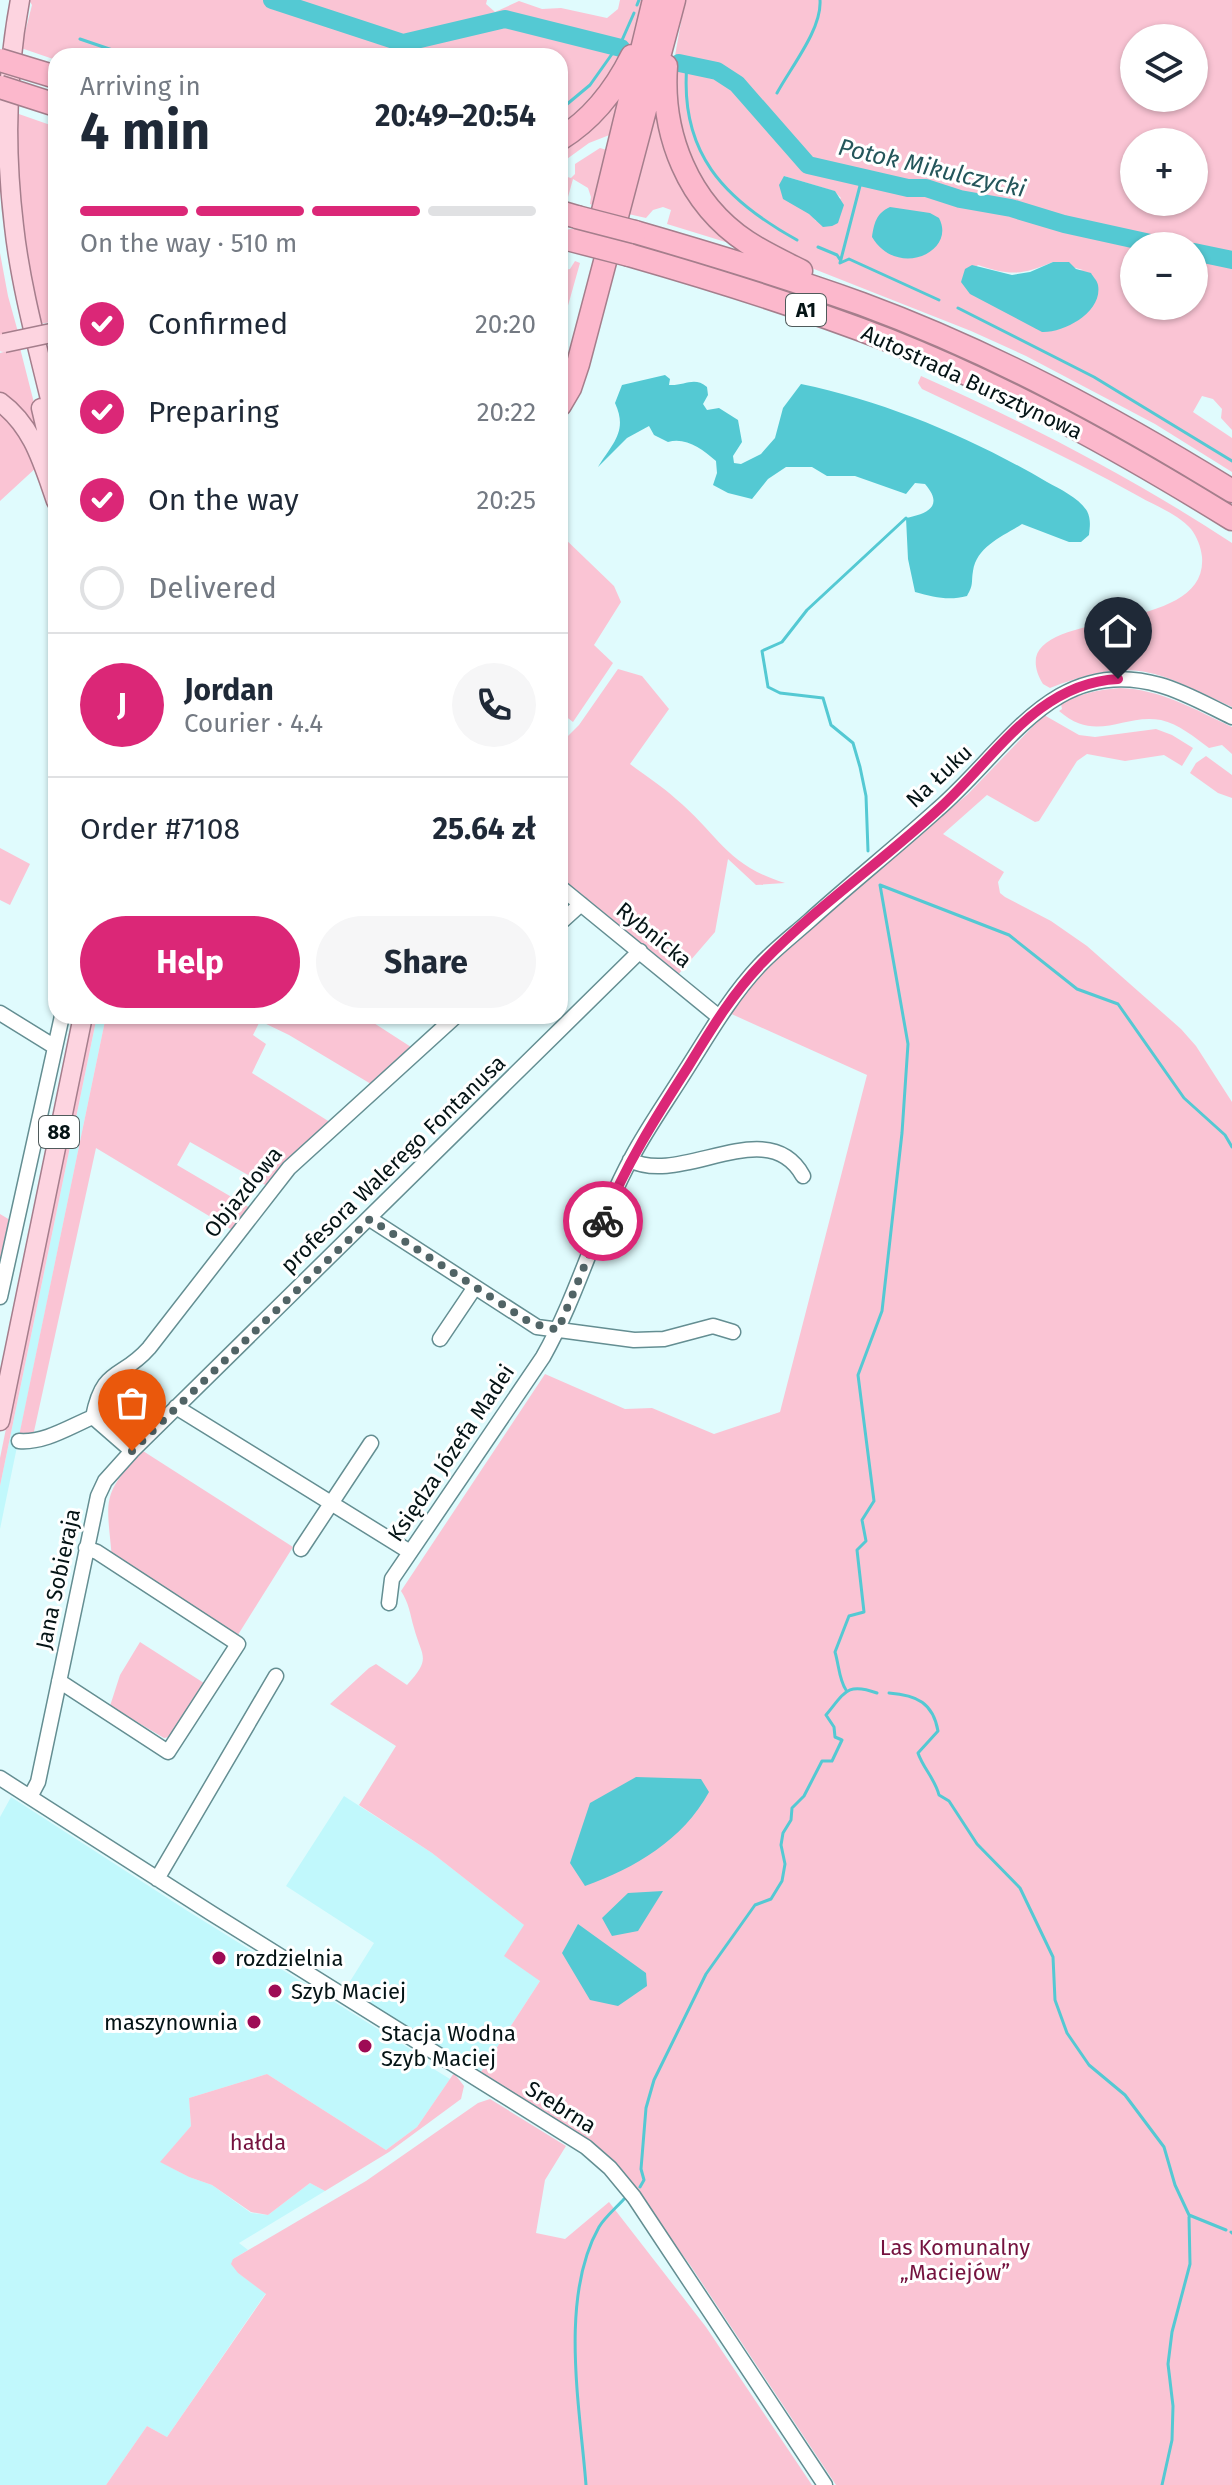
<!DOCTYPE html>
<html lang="en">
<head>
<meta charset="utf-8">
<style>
	body { margin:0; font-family:"Fira Sans",sans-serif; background:#f6f6f7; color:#1f2937; height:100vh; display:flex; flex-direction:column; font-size:30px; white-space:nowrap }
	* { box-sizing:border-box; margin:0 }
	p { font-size:26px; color:#747a83 }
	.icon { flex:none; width:44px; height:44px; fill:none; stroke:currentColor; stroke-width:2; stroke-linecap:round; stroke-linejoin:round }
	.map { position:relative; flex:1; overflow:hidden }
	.side { position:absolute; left:48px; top:48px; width:520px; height:976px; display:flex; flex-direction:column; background:#fff; border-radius:24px; box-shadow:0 2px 6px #0004 }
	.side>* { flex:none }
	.controls { position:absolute; left:1120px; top:24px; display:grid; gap:16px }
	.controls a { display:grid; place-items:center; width:88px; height:88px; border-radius:50%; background:#fff; box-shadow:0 2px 6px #0004; font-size:40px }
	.pin { position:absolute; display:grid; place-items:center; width:68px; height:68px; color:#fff; margin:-82px -34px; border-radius:50% 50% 50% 0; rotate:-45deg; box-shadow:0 0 8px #0007 }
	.pin .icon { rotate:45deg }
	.courier { position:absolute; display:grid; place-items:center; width:80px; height:80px; margin:-40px; border:6px solid #db2777; border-radius:50%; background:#fff; color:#222; box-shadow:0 2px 10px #0007 }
	.overview em { font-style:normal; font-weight:700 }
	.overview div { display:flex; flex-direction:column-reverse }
	.overview { display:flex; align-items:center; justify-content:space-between; height:136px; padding:0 32px }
	h1 { font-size:52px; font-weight:700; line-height:60px }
	.bar { display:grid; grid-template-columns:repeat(4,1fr); gap:12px 8px; align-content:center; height:96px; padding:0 32px }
	.bar i { height:10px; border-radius:6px; background:#e0e1e3 }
	.bar .on { background:#db2777 }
	.bar p { grid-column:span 4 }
	.line { display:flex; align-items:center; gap:20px; padding:0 32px; border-top:2px solid #e0e1e3 }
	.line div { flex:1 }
	.round { display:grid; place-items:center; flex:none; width:84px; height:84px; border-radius:42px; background:#f6f6f7 }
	ol { padding:0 32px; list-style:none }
	li { display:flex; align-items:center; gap:24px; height:88px }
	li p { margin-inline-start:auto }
	li .icon { padding:8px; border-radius:50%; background:#db2777; color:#fff; stroke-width:4 }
	li:last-child { color:#747a83 }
	li i { width:44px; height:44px; border:4px solid #e0e1e3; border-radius:50% }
	.primary-button { display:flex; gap:16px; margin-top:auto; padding:16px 32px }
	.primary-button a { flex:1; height:92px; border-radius:48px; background:#db2777; color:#fff; font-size:32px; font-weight:700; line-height:92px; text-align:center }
	.primary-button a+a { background:#f6f6f7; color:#1f2937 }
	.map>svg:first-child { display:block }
	.built { fill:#c1f8fc }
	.green { fill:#fac4d4; fill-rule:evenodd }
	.water { fill:#54c9d3 }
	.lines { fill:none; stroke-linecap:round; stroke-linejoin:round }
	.stream { stroke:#54c9d3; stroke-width:3 }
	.river { stroke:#54c9d3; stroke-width:18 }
	.minor-casing { stroke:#648e92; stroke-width:17 }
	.major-casing { stroke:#a57e8c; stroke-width:21 }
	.highway-casing { stroke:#a57e8c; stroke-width:25 }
	.minor { stroke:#fff; stroke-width:14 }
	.major { stroke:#fdd4e0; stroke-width:18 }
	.highway { stroke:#fcb8cc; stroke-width:22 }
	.major-bridge-casing { stroke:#a57e8c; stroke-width:21; stroke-linecap:butt }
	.highway-bridge-casing { stroke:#a57e8c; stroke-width:25; stroke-linecap:butt }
	.major-bridge { stroke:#fdd4e0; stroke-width:18 }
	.highway-bridge { stroke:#fcb8cc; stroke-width:22 }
	.done { stroke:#516466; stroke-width:8; stroke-dasharray:0 14.4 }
	.route { stroke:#db2777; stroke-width:10 }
	.poi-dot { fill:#9e0b55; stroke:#fff; stroke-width:3 }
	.labels { text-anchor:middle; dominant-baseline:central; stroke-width:6; stroke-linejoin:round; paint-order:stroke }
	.shield { fill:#fff; stroke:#4f5a5b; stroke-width:2 }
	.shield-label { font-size:20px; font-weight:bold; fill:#041315 }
	.street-label { font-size:22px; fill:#041315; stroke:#fff }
	.poi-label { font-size:22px; fill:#041315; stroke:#fff; text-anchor:start }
	.park-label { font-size:22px; fill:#75133f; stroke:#fff }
	.water-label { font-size:24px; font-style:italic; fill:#24565b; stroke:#fff }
</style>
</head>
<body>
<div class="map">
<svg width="1232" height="2485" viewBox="0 0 1232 2485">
	<rect width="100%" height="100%" fill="#e0fbfd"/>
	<path class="built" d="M97,1016H106L0,1529V1486Z
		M344,1796L432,1853L524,1925L540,1981L479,2075L344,1991L374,1943L286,1886Z
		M11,1797L186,1910L423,2057L424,2063L450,2079L417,2127L386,2150L267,2074L189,2098L191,2126L161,2162L189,2177L212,2185L251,2213L268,2215L310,2183L325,2191L239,2243L248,2250L233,2259L238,2273L266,2293L167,2437L147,2426L106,2485H0V1817Z"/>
	<path class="green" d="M29,0H487L486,4L495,12L519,1L542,9L561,8L607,18L618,9L620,0H646C638,30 628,63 608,87C595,103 575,116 560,130V56H111V53L56,56V60L21,48L32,5Z
		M685,0H1232V430L1221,418L1222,409L1213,399L1202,396L1193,412L1232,438V472L1155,424L1026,356L971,331L814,269L755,239L710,197L676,129L671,78ZM1134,38H1194V98H1134ZM1134,142H1194V202H1134ZM784,176L834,191L841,198L816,221ZM1134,246H1194V306H1134ZM1053,262L1083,270L961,282L978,265C1010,276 1022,275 1053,262Z
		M627,82L612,134L589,143L560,164V147Z
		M658,96L697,206L694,209L732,244L667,224L671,210L663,207L653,210L646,218L624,213Z
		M16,113L56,127V321L40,324C25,255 17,184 16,113Z
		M600,148L607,150L596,206L590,204L591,197L588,188L573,179L568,197L560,194V175L571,178L575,174V164Z
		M0,253L8,296L18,332L0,336Z
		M575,261L580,263L560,334V271L570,269Z
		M20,348L45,446L0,394V353Z
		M921,376C1029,424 1133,478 1232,543V707C1154,671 1135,655 1050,688L1043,684C994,602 1209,643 1202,557C1201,547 1197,537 1191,529C1179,515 1156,506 1140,497C1069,457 995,424 922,389L918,383Z
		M0,412C17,423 28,449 38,466L0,501Z
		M560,534L614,586L621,602L594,645L613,663L573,722L560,712Z
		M618,669L642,676L669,709L630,764C646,776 662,786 676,799C719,835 726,865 785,883L756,885L728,859L715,932L677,976L560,882V744L579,725Z
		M1120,688C1160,689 1196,710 1232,727V754L1222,745L1209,748C1194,737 1179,724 1161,720C1123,713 1097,744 1059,711L1062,709L1061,704C1079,693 1099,690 1120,688Z
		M1044,715L1079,735L1095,737L1156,729L1172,735L1193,748L1182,766L1164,755L1125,761L1087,754L1077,761L1039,821L1035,822L987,795L943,834L1004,872L998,882L1000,893L1005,897L1051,921L1087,946L1181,1029L1196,1046L1232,1102V2485H836L690,2265L616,2165L589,2142L479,2075L540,1981L504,1956L524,1925L432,1853L359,1805L396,1746L330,1704L369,1668L376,1664L407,1685C432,1657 422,1658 414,1628C410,1614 409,1603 401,1591L545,1374L625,1409L652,1408L714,1434L780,1412L867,1075L727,1012L762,968L968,794Z
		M1206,756L1232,775V798L1218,793L1190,773L1196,763Z
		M0,848L30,864L10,905L0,900Z
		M90,1016H97L0,1486V1458Z
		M106,1016H363L411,1047L371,1084L289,1035L260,1021L253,1035L266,1044L252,1073L333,1124L269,1187L190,1142L177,1165L252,1209L234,1231L96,1148L33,1436H19Z
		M0,1214L10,1220L0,1281Z
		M143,1451L293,1547L236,1638L112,1558C107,1500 100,1495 143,1451Z
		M140,1642L207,1685L174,1736L164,1738L110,1706L120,1675Z
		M454,2073L464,2086L461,2099L389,2152L325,2191L310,2183L268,2215L251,2212L212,2185L189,2177L160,2162L191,2126L189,2098L267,2074L386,2150L417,2127Z
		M490,2099L566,2146L545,2180L536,2233L565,2239L609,2202L706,2327L812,2485H106L147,2426L167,2437L266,2294L238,2273L231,2264L233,2259L366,2181L478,2103Z"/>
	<path class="water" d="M784,176L835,191L844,205L838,223L832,226L823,227L809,214L783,199L779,185Z
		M890,207L930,213L939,218C957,252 897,279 872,237C874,224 876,213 890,207Z
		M1053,262H1069L1076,269L1091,273C1093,277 1097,280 1098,285C1103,312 1064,333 1042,332L970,294L961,282L965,269L972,265L1012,275L1030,272Z
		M665,375L670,379L669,385C685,386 694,376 707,387L708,395L703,404L707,410L719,408L738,420L742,442L733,456L734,463L741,464L761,454L775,438L783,408L801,384C887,402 972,438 1047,482C1060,489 1079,498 1087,511C1091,519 1090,526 1089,535L1081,542H1069L1022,524C1002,537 977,546 973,571C971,583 974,584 967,596C948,601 934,597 915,592L908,559L906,518C926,514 945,507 925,484L915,483L906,494L855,476H827L812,467H786L768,479L752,499L728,493L713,485L717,473L716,461C702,449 686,437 668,442L654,435L649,426L627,438L598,467C613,443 628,431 615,403L622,385Z
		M636,1777L701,1779L709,1792C683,1840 635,1868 585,1886L570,1863L590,1803Z
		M663,1891L638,1931L612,1936L602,1918L628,1893Z
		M578,1924L646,1973L647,1986L618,2006L590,2000L562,1953Z"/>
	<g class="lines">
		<path class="stream" d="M637,5L639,0
			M80,39L130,56
			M619,47L634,13
			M687,64C679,152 723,199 797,240
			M777,93C791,67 822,29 820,0
			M560,110L590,85L617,47
			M862,178L840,263L849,259L939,300
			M818,247L837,255L841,261
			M958,308L1094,377L1232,461
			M868,851L866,796L860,767L853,743L831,725L823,698L780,693L768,687L762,651L782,642L807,610L906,518
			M880,885L1009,935L1077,989L1118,1004L1184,1098L1225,1135L1232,1147
			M846,1690C839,1680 839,1665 835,1652L849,1616L864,1612L857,1550L866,1541L862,1520L874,1501L858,1375L882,1311L902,1133L908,1044L880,885
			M889,1693C917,1695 933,1703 938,1731L918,1753C923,1768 935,1779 939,1795L949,1801L977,1844L1020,1888L1053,1957L1055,2000L1067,2033L1089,2065L1125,2095L1164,2147L1175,2185L1189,2215L1226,2230
			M640,2187L644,2180L641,2169L646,2108L654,2080L706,1974L755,1905L771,1899L782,1881L785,1864L781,1845L783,1833L791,1820L792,1808L804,1796L822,1761H832L842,1740L835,1737L834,1727L826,1715C845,1692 847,1682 877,1693
			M1231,2232L1232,2233
			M586,2485C580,2407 559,2298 599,2227C605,2217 616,2208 624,2199
			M1162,2485L1172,2440L1173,2406L1168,2364L1172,2332L1190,2264L1189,2217"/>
		<path class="river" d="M272,0L403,43L505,19L621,48
			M679,63L717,71L737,84L808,165L908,188H926L960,199L1011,208L1064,224L1164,246
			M1194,252L1232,260"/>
		<defs>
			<path id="minor" d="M560,887L719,1017
				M560,923L581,904
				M0,1013L55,1047
				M630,1160C681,1187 768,1112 803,1176
				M370,1219L537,1327L634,1340L664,1339L713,1326L733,1332
				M0,1297L62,1016
				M440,1339L475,1287
				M176,1407L410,1552
				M93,1417C103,1366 121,1380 149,1348L289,1168L456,1016
				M93,1417L132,1451
				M19,1441C45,1443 69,1427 93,1417
				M301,1549L371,1443
				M389,1603L392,1579L543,1357C579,1293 597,1221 632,1157C648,1127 668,1099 686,1070C709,1034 730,997 759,966C774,950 792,936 809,921C851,883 895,848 937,810C1006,751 1053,654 1160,685C1185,692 1209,706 1232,717
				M59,1681L168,1752L238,1644L97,1552L86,1548
				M0,1778L211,1913L586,2147L610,2168L634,2197L825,2485
				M30,1797L38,1782L98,1496L105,1481L132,1451L640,951
				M157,1879L276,1676"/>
			<path id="major" d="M20,0C6,74 5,151 14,226C21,291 41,359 56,424
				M0,402C33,426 43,464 56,501
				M41,408L56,472
				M0,1421L83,1016"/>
			<path id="highway" d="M666,66C661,134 688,203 747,242C764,253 783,262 801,271
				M560,139C593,119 615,90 632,56
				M560,212L577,217
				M635,232C711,254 787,277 862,304C992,352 1114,418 1232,491
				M596,240L654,0
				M629,255C716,280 803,307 888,340C1009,388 1122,451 1232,519
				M560,405L570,388L578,364L674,0"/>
		</defs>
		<use href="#minor" class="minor-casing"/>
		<use href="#major" class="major-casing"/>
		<use href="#highway" class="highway-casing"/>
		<use href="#minor" class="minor"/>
		<use href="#major" class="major"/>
		<use href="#highway" class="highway"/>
		<defs>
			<path id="major-bridge" d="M4,343L56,332"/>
			<path id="highway-bridge" d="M0,60L56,77
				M0,87L56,105
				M577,217L635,232
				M571,240L629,255"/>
		</defs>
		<use href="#major-bridge" class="major-bridge-casing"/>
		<use href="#highway-bridge" class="highway-bridge-casing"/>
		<use href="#major-bridge" class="major-bridge"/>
		<use href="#highway-bridge" class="highway-bridge"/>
	</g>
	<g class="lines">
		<path class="done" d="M132,1451L370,1219L531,1323L558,1330L603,1221"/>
		<path class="route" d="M603,1221C625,1166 656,1117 688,1067C710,1031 732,994 762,963C817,906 883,861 941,807C995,757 1038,683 1118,679"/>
	</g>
	<g class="poi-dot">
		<circle cx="219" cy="1958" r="8"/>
		<circle cx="275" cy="1991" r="8"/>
		<circle cx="254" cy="2022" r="8"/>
		<circle cx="365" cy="2046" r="8"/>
	</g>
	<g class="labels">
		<g class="shield">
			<rect x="786" y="294" width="40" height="32" rx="6"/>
			<rect x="39" y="1116" width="40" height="32" rx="6"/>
		</g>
		<g class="shield-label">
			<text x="806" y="310">A1</text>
			<text x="59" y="1132">88</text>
		</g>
		<g class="street-label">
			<text transform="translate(972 382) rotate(25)">Autostrada Bursztynowa</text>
			<text transform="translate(939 776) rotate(-43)">Na Łuku</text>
			<text transform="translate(654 935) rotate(39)">Rybnicka</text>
			<text transform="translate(393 1164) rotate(-44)">profesora Walerego Fontanusa</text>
			<text transform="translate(243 1192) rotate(-51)">Objazdowa</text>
			<text transform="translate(451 1453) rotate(-56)">Księdza Józefa Madei</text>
			<text transform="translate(58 1579) rotate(-78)">Jana Sobieraja</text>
			<text transform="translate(561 2107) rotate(32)">Srebrna</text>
		</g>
		<g class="poi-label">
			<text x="235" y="1958">rozdzielnia</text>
			<text x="291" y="1991">Szyb Maciej</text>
			<text x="238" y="2022" text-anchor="end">maszynownia</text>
			<text x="381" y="2033">Stacja Wodna<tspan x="381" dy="25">Szyb Maciej</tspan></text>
		</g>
		<g class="park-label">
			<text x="258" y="2142">hałda</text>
			<text x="955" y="2247">Las Komunalny<tspan x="955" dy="25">„Maciejów”</tspan></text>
		</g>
		<g class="water-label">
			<text transform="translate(932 168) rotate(13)">Potok Mikulczycki</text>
		</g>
	</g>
</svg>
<div class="controls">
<a><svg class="icon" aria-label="layers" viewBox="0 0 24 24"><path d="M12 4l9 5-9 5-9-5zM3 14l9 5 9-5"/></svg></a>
<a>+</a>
<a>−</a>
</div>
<div class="pin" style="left:132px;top:1451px;background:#ea580c"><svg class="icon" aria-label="bag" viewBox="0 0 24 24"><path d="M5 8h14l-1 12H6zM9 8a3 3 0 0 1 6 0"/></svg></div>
<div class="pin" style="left:1118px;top:679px;background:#1f2937"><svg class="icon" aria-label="home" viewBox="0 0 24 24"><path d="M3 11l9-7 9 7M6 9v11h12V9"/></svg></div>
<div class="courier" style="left:603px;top:1221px"><svg class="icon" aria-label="bike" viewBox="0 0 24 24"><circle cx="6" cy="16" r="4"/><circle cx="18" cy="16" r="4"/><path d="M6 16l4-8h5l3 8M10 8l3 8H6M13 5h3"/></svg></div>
<section class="side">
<div class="overview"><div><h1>4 min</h1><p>Arriving in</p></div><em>20:49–20:54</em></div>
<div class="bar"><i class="on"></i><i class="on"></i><i class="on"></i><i></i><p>On the way · 510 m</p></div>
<ol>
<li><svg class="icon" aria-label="check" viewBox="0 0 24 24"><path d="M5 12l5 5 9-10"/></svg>Confirmed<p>20:20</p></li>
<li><svg class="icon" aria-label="check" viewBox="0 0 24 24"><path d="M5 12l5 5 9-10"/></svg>Preparing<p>20:22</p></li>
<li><svg class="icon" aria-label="check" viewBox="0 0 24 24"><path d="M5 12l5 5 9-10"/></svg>On the way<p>20:25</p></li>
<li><i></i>Delivered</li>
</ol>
<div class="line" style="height:144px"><b class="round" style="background:#db2777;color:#fff">J</b><div><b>Jordan</b><p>Courier · 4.4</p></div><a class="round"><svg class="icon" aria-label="phone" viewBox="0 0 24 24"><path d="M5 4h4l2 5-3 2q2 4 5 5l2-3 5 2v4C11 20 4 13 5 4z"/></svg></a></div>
<div class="line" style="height:104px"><div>Order #7108</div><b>25.64 zł</b></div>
<div class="primary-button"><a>Help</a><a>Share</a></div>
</section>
</div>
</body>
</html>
